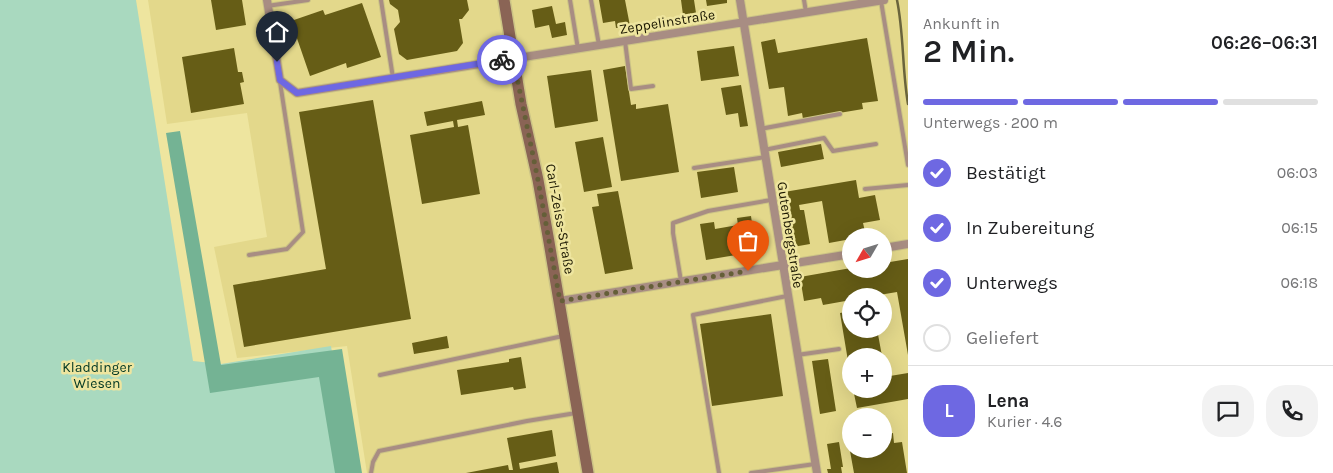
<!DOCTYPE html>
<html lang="de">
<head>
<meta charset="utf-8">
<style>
	body { margin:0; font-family:Karla,sans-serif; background:#f2f2f2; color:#202124; height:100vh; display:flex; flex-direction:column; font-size:19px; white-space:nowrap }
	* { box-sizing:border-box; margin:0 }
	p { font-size:16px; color:#757577 }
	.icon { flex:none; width:28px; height:28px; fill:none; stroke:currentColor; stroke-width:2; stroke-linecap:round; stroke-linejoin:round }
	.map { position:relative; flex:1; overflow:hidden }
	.drawer { display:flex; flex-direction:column; background:#fff; width:425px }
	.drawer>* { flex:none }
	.needle { width:32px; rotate:231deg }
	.tools { position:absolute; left:842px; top:228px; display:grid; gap:10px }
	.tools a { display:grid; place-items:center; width:50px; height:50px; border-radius:50%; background:#fff; box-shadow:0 5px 20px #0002; font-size:25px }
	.pin { position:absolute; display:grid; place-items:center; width:42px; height:42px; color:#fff; margin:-51px -21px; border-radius:50% 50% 50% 0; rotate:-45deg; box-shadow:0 0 5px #0007 }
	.pin .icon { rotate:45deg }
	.courier { position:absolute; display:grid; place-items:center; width:50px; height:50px; margin:-25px; border:4px solid #6e68e2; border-radius:50%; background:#fff; color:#222; box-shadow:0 1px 6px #0007 }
	.head em { font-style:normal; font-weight:600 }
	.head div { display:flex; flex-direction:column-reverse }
	.head { display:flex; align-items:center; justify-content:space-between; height:85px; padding:0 15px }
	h1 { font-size:32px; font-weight:600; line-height:38px }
	.bar { display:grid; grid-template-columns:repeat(4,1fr); gap:8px 5px; align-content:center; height:60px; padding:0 15px }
	.bar i { height:6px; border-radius:4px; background:#e0e0e0 }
	.bar .current { background:#6e68e2 }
	.bar p { grid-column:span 4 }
	.line { display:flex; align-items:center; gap:12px; padding:0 15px; border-top:1px solid #e0e0e0 }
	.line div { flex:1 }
	.round { display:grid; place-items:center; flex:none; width:52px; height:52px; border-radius:20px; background:#f2f2f2 }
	ol { padding:0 15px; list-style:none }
	li { display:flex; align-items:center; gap:15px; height:55px }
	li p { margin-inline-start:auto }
	li .icon { padding:5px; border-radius:50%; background:#6e68e2; color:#fff; stroke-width:4 }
	li:last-child { color:#757577 }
	li i { width:28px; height:28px; border:2px solid #e0e0e0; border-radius:50% }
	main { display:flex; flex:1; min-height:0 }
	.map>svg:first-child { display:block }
	.built { fill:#e3d88b; fill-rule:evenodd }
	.green { fill:#a9d9bf }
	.forest { fill:#74b394 }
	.building { fill:#665d16 }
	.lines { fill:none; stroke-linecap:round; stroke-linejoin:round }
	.service-casing { stroke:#ccc486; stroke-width:6 }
	.minor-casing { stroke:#ccc486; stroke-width:10 }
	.secondary-casing { stroke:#ccc486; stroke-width:14 }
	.service { stroke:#a88d83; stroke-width:4 }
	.minor { stroke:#a88d83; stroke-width:8 }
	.secondary { stroke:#8a6455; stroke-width:11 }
	.rail { stroke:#6a643c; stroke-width:2.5 }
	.done { stroke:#655f38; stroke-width:5; stroke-dasharray:0 9 }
	.route { stroke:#6e68e2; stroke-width:6 }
	.labels { text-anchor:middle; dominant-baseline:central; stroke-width:5; stroke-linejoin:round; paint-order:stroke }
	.street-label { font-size:14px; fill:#1b1700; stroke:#eee59f }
	.park-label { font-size:14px; fill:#003723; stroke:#eee59f }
</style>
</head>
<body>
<main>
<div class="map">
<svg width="908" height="473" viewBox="0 0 908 473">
	<rect width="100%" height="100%" fill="#eee59f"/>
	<path class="built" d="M148,0H908V473H367L347,346L237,358L214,247L267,237L247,113L167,124ZM851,236H884V269H851ZM851,296H884V329H851ZM851,356H884V389H851ZM851,416H884V449H851Z"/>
	<path class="green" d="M0,0H136L193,361L221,364L331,346L351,473H0Z"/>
	<path class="forest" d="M180,131L221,365L342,349L362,473H335L319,377L210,393L166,133Z"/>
	<path class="building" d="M211,0H242L246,25L216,30Z
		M389,0H467L469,10L462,19H459L463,43L457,51L407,60L399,54L394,29L400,22L398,10L390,4Z
		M599,0H625L630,26L616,28L615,21L603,23Z
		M681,0H694L696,13L683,15Z
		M706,0H727V3L707,6Z
		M362,3L381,57L347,68L346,63L310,76L291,21L323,10L325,15Z
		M552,6L556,24L565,22L567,35L552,38L549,25L535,28L532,10Z
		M867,38L878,101L862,103L863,109L803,119L802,113L788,116L784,87L769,89L761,42L775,39L778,53Z
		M734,46L739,76L701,81L697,51Z
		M234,48L238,72H242L244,82L240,83L244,104L191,113L182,57Z
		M625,66L631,105L636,104V109L668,104L679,172L621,181L603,70Z
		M591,70L598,121L555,128L547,76Z
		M741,85L748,126L740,127L738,113L726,115L721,88Z
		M373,100L411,319L244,347L233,285L326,269L299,112Z
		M482,101L485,115L457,120L458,127L468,125L480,194L422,204L410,135L454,127L453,121L427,126L424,112Z
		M603,137L612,187L584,192L575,142Z
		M821,144L824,159L781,167L778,152Z
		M734,167L738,192L701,198L697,172Z
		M856,180L859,198L875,195L880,220L863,223L866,236H851V239L829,243L822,201L799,205L800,210H804L810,244L793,247L784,192Z
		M618,191L633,269L605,274L592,207L599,206L597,194Z
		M751,216L752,223L754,222L756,237H760L763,255L748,258V253L706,260L700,224L714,222L715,229L738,225L737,218Z
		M908,259V355L897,292L873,296H851V300L823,305L821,298L804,301L800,277L851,268L884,269V263Z
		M851,311V329H877L882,356H851V367H849L840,313Z
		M771,314L783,396L712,406L700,324Z
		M447,336L449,348L414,354L412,343Z
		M521,357L526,388L514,390L513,387L461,395L457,370L509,362V359Z
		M828,359L836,411L820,414L812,361Z
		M908,373V399L857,408L853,389H884V377Z
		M552,430L556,456L519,463L520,469L557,462L559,473H466L508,465L509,470H513L507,438Z
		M893,433L894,443L902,442L907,473H854L850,451L857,450V449H884V435Z
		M839,442L843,467H841L842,473H828L827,469H831L827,444Z"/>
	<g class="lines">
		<defs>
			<path id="service" d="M381,0L393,78
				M570,0L578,49
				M591,0L599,45
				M804,0L806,12
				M881,1L908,165
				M267,6L308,0
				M625,41L631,89L653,86
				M760,129L840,114
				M764,150L824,138L833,151L876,144
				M694,168L765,157
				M865,189L908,185
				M249,255L287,249L303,232L280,82
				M681,281L673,233V223L708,211L771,200
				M797,355L839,349
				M380,375L563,336
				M371,473L373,462L379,451L527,421L576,413
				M719,473L693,315L787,296
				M751,473L815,464"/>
			<path id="minor" d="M267,0L280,80L297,93L884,0
				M740,0L817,473
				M884,248L908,244
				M560,301L851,254"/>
			<path id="secondary" d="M504,0L521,104L538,180L549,242L588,473"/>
		</defs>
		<use href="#service" class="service-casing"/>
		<use href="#minor" class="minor-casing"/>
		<use href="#secondary" class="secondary-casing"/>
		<use href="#service" class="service"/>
		<use href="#minor" class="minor"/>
		<use href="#secondary" class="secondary"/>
		<path class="rail" d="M897,0C904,34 902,69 908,104"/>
	</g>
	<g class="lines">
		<path class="done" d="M502,60L513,58L538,180L560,301L748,271"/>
		<path class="route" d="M277,62L280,80L297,93L502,60"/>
	</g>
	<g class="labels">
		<g class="street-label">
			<text transform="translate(667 22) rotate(-9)">Zeppelinstraße</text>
			<text transform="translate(560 219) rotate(80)">Carl-Zeiss-Straße</text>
			<text transform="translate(790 235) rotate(81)">Gutenbergstraße</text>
		</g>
		<g class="park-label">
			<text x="97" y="367">Kladdinger<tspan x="97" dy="16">Wiesen</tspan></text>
		</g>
	</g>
</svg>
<div class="tools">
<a><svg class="needle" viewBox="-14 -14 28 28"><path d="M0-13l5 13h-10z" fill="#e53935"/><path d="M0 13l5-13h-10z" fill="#757577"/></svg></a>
<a><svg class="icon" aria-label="locate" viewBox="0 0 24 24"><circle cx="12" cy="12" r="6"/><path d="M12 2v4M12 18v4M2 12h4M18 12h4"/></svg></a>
<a>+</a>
<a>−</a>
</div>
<div class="pin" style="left:748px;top:271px;background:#ea580c"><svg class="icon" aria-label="bag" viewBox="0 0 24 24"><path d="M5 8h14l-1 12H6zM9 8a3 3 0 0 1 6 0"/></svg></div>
<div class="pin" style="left:277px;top:62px;background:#1f2937"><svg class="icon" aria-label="home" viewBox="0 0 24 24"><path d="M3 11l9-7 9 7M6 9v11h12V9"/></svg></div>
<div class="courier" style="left:502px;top:60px"><svg class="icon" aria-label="bike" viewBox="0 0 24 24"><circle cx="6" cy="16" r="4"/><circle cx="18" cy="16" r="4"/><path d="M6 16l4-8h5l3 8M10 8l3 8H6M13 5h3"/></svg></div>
</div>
<section class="drawer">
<div class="head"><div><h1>2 Min.</h1><p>Ankunft in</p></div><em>06:26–06:31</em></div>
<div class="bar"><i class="current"></i><i class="current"></i><i class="current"></i><i></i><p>Unterwegs · 200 m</p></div>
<ol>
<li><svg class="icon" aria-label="check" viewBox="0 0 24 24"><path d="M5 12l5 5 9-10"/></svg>Bestätigt<p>06:03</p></li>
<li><svg class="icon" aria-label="check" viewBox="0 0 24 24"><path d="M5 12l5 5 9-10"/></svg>In Zubereitung<p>06:15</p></li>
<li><svg class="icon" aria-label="check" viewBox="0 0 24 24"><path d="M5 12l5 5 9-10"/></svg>Unterwegs<p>06:18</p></li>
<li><i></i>Geliefert</li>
</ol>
<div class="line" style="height:90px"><b class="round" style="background:#6e68e2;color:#fff">L</b><div><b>Lena</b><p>Kurier · 4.6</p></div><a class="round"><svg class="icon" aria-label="chat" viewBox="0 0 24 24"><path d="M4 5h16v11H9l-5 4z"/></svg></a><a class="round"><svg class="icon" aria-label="phone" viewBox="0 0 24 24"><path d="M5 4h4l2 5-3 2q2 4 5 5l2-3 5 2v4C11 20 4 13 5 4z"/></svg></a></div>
</section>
</main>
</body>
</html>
